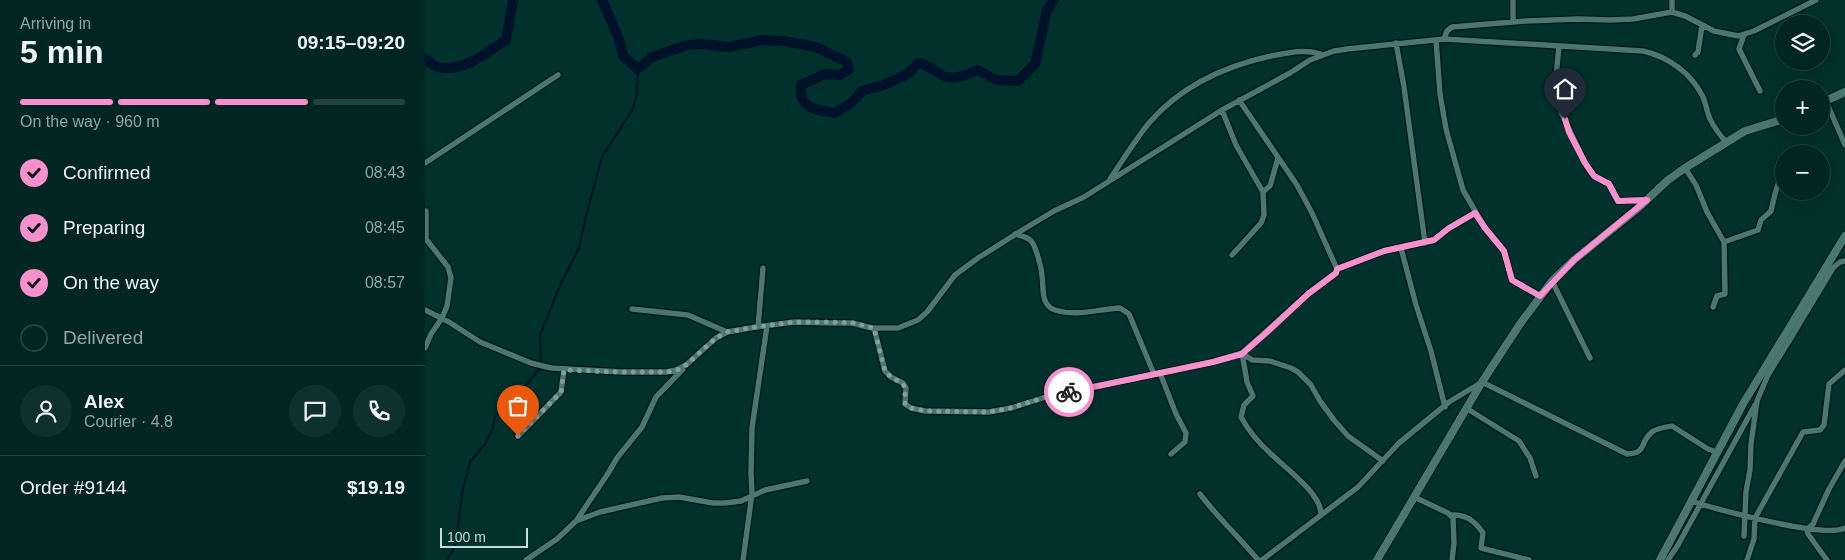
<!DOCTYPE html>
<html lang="en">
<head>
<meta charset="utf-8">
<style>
	body { margin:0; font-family:Helvetica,sans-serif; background:#0e312f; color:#f1f3f6; height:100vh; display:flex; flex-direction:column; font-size:19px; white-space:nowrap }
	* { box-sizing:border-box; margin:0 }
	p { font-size:16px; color:#95a5a5 }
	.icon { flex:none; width:28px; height:28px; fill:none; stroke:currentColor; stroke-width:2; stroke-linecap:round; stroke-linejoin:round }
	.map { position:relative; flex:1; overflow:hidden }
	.sheet { display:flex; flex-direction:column; background:#002522; width:425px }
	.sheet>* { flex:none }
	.tools { position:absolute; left:1350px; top:15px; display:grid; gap:10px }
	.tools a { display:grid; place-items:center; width:55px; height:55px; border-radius:50%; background:#002522; box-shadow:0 5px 20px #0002,0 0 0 1px #224240; font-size:25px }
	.scale { position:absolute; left:15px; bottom:12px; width:88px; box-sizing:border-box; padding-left:5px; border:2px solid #c5dcd9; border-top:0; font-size:14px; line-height:18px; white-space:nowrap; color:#c5dcd9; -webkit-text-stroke:4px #00312d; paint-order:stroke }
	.pin { position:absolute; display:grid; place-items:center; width:42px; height:42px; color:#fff; margin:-51px -21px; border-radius:50% 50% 50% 0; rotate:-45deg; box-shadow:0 0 5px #0007 }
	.pin .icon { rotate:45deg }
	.courier { position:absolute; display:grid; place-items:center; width:50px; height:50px; margin:-25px; border:4px solid #f790cd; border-radius:50%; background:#fff; color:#222; box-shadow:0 1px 6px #0007 }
	.summary em { font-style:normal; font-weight:700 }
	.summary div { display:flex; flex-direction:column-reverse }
	.summary { display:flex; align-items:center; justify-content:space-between; height:85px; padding:0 20px }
	h1 { font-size:32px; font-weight:700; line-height:38px }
	.bar { display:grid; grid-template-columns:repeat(4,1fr); gap:8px 5px; align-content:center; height:60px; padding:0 20px }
	.bar i { height:6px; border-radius:4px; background:#224240 }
	.bar .active { background:#f790cd }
	.bar p { grid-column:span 4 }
	.line { display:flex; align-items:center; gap:12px; padding:0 20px; border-top:1px solid #224240 }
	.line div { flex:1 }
	.round { display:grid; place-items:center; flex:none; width:52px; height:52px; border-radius:26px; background:#0e312f }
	ol { padding:0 20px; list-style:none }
	li { display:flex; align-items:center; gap:15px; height:55px }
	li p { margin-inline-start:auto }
	li .icon { padding:5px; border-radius:50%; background:#f790cd; color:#111; stroke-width:4 }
	li:last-child { color:#95a5a5 }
	li i { width:28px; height:28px; border:2px solid #224240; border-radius:50% }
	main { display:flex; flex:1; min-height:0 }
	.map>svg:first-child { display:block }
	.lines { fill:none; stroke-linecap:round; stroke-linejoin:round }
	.stream { stroke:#001229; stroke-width:2 }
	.river { stroke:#001229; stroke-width:10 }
	.street-casing { stroke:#011614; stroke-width:8 }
	.secondary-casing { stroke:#011614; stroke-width:10 }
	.street { stroke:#4a7772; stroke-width:5.5 }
	.secondary { stroke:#4a7772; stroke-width:8 }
	.done { stroke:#80a09d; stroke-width:5; stroke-dasharray:0 9 }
	.route { stroke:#f790cd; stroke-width:6 }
</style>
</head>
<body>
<main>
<section class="sheet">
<div class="summary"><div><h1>5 min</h1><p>Arriving in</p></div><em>09:15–09:20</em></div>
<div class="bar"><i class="active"></i><i class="active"></i><i class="active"></i><i></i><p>On the way · 960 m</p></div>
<ol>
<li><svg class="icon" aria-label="check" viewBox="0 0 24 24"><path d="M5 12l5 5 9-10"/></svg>Confirmed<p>08:43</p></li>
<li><svg class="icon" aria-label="check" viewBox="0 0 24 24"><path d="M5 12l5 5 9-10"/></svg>Preparing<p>08:45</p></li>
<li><svg class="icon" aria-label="check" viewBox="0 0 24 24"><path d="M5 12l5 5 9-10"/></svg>On the way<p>08:57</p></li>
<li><i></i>Delivered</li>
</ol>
<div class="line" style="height:90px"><a class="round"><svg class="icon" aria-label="person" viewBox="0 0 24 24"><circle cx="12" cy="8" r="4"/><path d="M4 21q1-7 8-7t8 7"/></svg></a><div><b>Alex</b><p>Courier · 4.8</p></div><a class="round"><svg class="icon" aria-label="chat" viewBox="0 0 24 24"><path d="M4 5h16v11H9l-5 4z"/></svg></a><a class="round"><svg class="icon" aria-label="phone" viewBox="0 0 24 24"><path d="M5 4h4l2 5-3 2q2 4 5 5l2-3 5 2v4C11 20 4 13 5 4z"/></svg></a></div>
<div class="line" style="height:65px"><div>Order #9144</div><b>$19.19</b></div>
</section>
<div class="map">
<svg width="1420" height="560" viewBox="0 0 1420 560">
	<rect width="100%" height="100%" fill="#00312d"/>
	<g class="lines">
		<path class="stream" d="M116,363L115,335L136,283L154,248L160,220L177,157L208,109L212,93L213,69
			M22,560L30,546L38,489L45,462L60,444L67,430L70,417L83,398L101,385L114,369"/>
		<path class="river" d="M177,0L194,39L198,56L213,69L227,57L262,45L277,44L304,47L338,40L359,41L391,47L422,62L424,69L415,75L400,74L376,85C373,109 392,110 410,113L426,103L437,91L459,85L482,74L494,63C503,65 507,69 515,74C526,82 541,75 553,70L571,80L593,81L610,64L622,10L629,0
			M0,59C4,62 9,66 14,67C38,73 62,52 81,40L88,0"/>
		<defs>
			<path id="street" d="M1088,0V21
				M1247,0V12
				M1319,35L1314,49L1335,91
				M1019,39L1022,31L1027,27L1100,21L1153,19L1186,20L1208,19L1247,12L1260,16L1289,31L1313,36L1329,31L1391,0
				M1011,40L1015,94L1021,129L1038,190L1060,228L1079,251L1087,280L1115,296
				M971,43L979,87L1000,243
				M1134,46L1131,77L1132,96L1136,112L1160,163L1169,176L1184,184L1193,201L1222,200
				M1270,55L1273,52L1277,25
				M1401,101L1420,145
				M797,110L811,145L838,192
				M0,163L133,75
				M1260,168L1271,185L1282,212L1299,242L1300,294L1292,296L1288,307
				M685,179C698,160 710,140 724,123C755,87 800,66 846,56C863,53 882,48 898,55
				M590,234C596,236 604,237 607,242C611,248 617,269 617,276C619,287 615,305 630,310C652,317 673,309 695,308L704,314L729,374
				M1299,242L1333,230L1336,220L1346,211L1350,194L1354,181V163
				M976,248L991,305L1006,351L1020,407
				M807,255L836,223L839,215L838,192L845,186L853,158
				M912,269L959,251L1009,240L1024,228L1050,213
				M1127,281L1165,358
				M207,309L263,315L302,332
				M0,310L24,322L55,342L106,363L126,368L196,372H241L251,370L261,365L291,338L302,332L331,327L369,322L407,323H427L447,328H473L493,320L502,312L530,275L553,258L599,229L629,211L659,197L797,110L865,73L885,60L909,51L922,49L1019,39L1218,51C1244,57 1266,73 1278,97C1281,104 1282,112 1285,119C1289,128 1295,135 1301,142
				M333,327L338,268
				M449,328L460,371L466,377L478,383L481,388L480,404L486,408L500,411L564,412L586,408L621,397L788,362L817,353L883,294L911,273L912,269L887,213L872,185L814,100
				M0,348L6,334L17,318L22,306L26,278L23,267L1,239V211
				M817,353L822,382L828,396L819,405L816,417C823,430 834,443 845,453C859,467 896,493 896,514
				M817,353L827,360L845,361L866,368L873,372L886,385L895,401L909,420L923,436L958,461
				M735,373L751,414L761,433L760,442L746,454
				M1041,408L1094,441L1105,458L1111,476
				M93,436L136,392L139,370
				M775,494C793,518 814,537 833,560
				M989,497L1023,513L1028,518L1029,543L1027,560
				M1266,501C1291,509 1400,539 1420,528
				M1026,515C1041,514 1050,521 1058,533L1056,548L1104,560
				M151,521L175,512L237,498L254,497L288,503H300L316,501L340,490L382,481
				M1319,536L1321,492L1325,470L1326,444L1332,401L1343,375L1364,341L1408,268L1415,262L1420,261
				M101,560L132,539L151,521L182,475L192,458L217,427L231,397L258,369
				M318,560L327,494L326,473L327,428L342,326
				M837,560L933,487L974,443L1024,402L1057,382L1202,454C1223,453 1214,442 1227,432C1232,428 1241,427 1247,426L1283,449L1292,452
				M1243,560L1253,545L1330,405
				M1322,560L1329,539L1330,518L1378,432L1395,430L1399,425L1404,384L1420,370
				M1402,560L1383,534L1382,529L1388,524L1404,489L1420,461"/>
			<path id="secondary" d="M1396,103L1420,92
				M952,560L1057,382L1095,324L1127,281L1149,260L1212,209L1243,180L1260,168L1320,131L1359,119
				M1235,560L1318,404L1420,236"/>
		</defs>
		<use href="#street" class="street-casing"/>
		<use href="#secondary" class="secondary-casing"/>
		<use href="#street" class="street"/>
		<use href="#secondary" class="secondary"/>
	</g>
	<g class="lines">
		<path class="done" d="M93,436L136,392L139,370L196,372H241L252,370L261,365L291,338L302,332L331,327L369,322H407L428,323L449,328L460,371L466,377L478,384L480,388V404L486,408L500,411L564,412L586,408L621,397L644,392"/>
		<path class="route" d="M644,392L788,362L817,354L841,333L883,294L911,273L912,269L959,251L1009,240L1024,228L1050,213L1060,228L1079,251L1087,280L1115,296L1149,260L1222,200L1193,201L1184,184L1169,176L1160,163L1144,132L1140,119"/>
	</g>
</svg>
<div class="tools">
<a><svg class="icon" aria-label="layers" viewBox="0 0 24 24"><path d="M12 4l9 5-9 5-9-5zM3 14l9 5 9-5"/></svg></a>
<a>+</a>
<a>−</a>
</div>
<div class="scale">100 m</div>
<div class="pin" style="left:93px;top:436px;background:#ea580c"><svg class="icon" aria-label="bag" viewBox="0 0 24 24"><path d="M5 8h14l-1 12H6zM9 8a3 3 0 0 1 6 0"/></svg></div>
<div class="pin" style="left:1140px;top:119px;background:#1f2937"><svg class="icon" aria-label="home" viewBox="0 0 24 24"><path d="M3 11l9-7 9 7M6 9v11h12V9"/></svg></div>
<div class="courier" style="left:644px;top:392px"><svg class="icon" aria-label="bike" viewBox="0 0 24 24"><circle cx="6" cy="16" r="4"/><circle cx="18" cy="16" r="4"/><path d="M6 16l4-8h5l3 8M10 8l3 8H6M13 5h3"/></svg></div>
</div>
</main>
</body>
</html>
